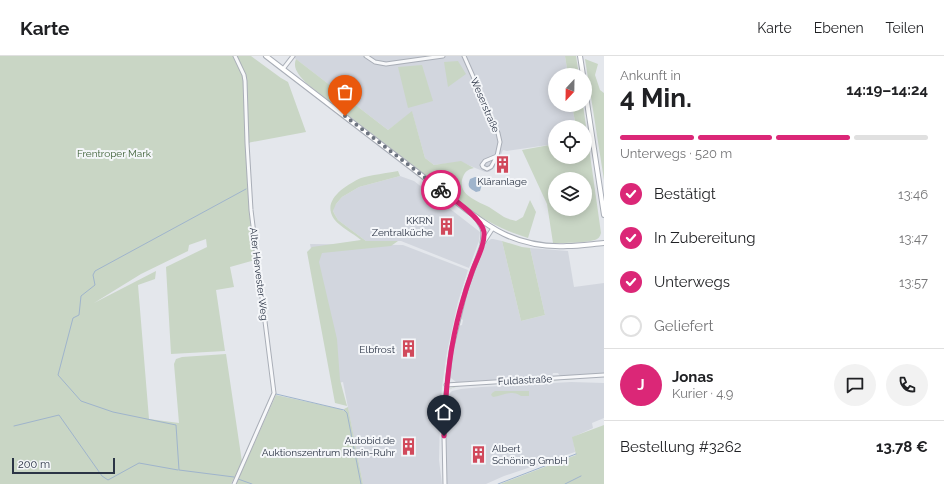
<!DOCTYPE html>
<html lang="de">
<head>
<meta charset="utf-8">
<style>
	body { margin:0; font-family:Raleway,sans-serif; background:#f2f2f2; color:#202124; height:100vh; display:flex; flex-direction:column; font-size:15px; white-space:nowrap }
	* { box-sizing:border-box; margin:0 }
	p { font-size:13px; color:#757577 }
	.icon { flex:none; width:22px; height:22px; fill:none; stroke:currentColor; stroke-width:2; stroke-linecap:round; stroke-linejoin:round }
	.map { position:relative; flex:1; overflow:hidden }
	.details { display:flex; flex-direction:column; background:#fff; width:340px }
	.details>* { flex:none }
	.needle { width:26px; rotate:202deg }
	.controls { position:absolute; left:548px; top:12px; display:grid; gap:8px }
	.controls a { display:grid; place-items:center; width:44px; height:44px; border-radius:50%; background:#fff; box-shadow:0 2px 10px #0003; font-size:20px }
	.scale { position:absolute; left:12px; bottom:10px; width:103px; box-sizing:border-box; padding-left:4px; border:2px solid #2b3445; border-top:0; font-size:11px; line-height:14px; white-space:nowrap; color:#2b3445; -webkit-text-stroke:3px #f4f6f9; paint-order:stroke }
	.pin { position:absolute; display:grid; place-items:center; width:34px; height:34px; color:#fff; margin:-41px -17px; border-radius:50% 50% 50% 0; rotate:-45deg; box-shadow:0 0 4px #0007 }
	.pin .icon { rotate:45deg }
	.courier { position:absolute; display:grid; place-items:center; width:40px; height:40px; margin:-20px; border:3px solid #db2777; border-radius:50%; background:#fff; color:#222; box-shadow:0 1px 5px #0007 }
	.summary em { font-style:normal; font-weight:700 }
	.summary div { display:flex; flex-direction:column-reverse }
	.summary { display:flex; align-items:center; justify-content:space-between; height:68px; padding:0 16px }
	h1 { font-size:26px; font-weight:700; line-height:30px }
	.bar { display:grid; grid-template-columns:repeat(4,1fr); gap:6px 4px; align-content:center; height:48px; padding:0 16px }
	.bar i { height:5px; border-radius:3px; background:#e0e0e0 }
	.bar .on { background:#db2777 }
	.bar p { grid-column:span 4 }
	.line { display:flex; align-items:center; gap:10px; padding:0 16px; border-top:1px solid #e0e0e0 }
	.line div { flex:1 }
	.round { display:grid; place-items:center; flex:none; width:42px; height:42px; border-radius:21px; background:#f2f2f2 }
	ol { padding:0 16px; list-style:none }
	li { display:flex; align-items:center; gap:12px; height:44px }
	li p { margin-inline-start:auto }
	li .icon { padding:4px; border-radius:50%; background:#db2777; color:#fff; stroke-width:4 }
	li:last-child { color:#757577 }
	li i { width:22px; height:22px; border:2px solid #e0e0e0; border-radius:50% }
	header { display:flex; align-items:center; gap:24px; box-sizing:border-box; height:56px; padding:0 20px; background:#fff; border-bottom:1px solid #e0e0e0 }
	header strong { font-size:19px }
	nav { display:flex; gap:22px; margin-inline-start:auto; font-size:14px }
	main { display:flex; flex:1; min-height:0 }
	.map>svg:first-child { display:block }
	.built { fill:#d2d6de }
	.green { fill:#c9d6c5; fill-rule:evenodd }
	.water { fill:#9fb4cc }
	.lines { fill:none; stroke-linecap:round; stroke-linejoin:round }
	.stream { stroke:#9fb4cc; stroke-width:1 }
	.street-casing { stroke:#a9aeb7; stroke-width:5 }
	.secondary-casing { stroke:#a9aeb7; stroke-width:6 }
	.street { stroke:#f7f8fa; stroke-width:3 }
	.secondary { stroke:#fff; stroke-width:4 }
	.done { stroke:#6c737f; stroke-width:4; stroke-dasharray:0 7.2 }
	.route { stroke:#db2777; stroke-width:5 }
	.labels { text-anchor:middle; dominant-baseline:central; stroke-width:4; stroke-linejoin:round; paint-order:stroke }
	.street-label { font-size:10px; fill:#2b3445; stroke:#f4f6f9 }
	.park-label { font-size:10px; fill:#3f6138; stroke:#f4f6f9 }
	.poi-label { font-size:10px; fill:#2b3445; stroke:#f4f6f9; text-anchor:end }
</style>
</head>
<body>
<header>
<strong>Karte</strong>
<nav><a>Karte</a><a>Ebenen</a><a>Teilen</a></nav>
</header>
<main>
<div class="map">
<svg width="604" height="428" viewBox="0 0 604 428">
	<rect width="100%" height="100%" fill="#e4e7ec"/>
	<path class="built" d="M292,0H565L568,19H555V49H572L576,71H555V88L507,95L503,94L496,110L489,116H485L461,106L434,109L425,102L412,56L388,74Z
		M400,120L414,125L480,176L479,185L469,212L401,185H366L338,164L335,159L333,155L334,151L336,148L342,141L359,131Z
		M491,183H493L502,185L521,265L545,259L530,192L568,195L574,231L604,227V317L560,320L558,317H553L552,320L459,326H456L451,322L450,319L452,304L458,270L462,269L463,264L460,262L463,250L479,201L486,187Z
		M310,188L403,189L468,214L458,246L447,296L442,331L440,367L439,404L442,428H363L343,326L338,327Z
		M571,326L604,327V362L592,367L593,372L573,381L575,396L504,420L486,428H447L446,367L448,339L452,335L461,333L482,331Z"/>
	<path class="green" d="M0,0H251L281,22L288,26L306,76L247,87L249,154L255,204L230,211L234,231L216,234L225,295L171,298L166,211L207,191L206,183L189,189L188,195L141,218L94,247L156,215L155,223L138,229L149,363L179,367L174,308L176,303L182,301L226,298L242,406L231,428H0Z
		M565,0H576L579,19H568Z
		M296,3L388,74L412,55L425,102L434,109L461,105L474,112C469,113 465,115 463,121C456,138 477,145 489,151C494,154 499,158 504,161C508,163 513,164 516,165L523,161L530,144L536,156L528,182C510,177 495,169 479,160L306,27C300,20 292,13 296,3Z
		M585,3L598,8L595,19L600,34L604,37V124Z
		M458,5L466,18L448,31L444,6Z
		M422,9L433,45L408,52L398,11Z
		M572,49H583L601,177C600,181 598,183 595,184C584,187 565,187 553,187L547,148L522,94L555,88V101H585V71H576ZM555,123H585V153H555Z
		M398,115L400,120L359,131L342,141L336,148L333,155L335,159L338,164L366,185H398L391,190L322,197L319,206L337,283L340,324L347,350L335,347L307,196L312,191L361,184C353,177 341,172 334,163C321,144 346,129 361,122C370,119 388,117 398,115Z
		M502,185L522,191L530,192L545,259L521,265Z
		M576,322L577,323L460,330L452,332L449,334L451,332L457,330Z
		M495,335H529V340H521C513,333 502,340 493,341L491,339L492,337Z
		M276,339L340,353L344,355V353L348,351L363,428H236Z
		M604,369V428H500L576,399L572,381Z"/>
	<path class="water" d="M475,121H478L482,128L480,135L476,136C469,132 467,131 470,123Z"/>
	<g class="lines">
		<path class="stream" d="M276,338L344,354L347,357L361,428
			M14,370L59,359L102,420L108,424L139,407L178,414
			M234,421L179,414L176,369L113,356L81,345L58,319L73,262L79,259L81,240L95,229L93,219L95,215L246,133
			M238,423L252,428
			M498,428L576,398
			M565,428L581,420"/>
		<defs>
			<path id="street" d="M366,0L375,6L386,8L443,0
				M464,0L498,77L500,86L497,100
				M283,13L293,0
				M497,100L491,111L487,113L483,111L482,109L485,105Z
				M475,161C483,173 484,173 482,187
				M446,329L604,319
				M234,428L274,337L251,154L247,87L245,25L244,19L235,0
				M445,428L444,380L445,347L451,295L466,233L473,214L482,189L493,172"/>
			<path id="secondary" d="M266,0L468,155C479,163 491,172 504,178C523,187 546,191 567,190C579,190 592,188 604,187
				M580,0L583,19
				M585,33L604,159"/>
		</defs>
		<use href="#street" class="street-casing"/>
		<use href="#secondary" class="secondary-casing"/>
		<use href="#street" class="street"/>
		<use href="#secondary" class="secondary"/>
	</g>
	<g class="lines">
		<path class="done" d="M345,60L441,134"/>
		<path class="route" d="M441,134C452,142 482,162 484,176C485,190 476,204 472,216C466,233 461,249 457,266C448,304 445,341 444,380"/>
	</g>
	<defs>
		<symbol id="building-bare" viewBox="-9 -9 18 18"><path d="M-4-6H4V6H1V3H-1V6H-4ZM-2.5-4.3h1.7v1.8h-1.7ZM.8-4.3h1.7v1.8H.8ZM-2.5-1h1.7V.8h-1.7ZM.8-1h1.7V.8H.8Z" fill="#d1495b" stroke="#f4f6f9" stroke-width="2.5" paint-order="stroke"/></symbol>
	</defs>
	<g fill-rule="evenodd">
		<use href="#building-bare" x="490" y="96" width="25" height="25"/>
		<use href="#building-bare" x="434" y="158" width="25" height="25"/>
		<use href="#building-bare" x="396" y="280" width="25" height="25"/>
		<use href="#building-bare" x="396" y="378" width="25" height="25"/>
		<use href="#building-bare" x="466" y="386" width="25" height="25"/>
	</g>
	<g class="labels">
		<g class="street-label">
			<text transform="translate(485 49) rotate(67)">Weserstraße</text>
			<text transform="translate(259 218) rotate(83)">Alter Hervester Weg</text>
			<text transform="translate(525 324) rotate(-3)">Fuldastraße</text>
		</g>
		<g class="park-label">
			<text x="114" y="97">Frentroper Mark</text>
		</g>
		<g class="poi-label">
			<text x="502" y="125" text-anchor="middle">Kläranlage</text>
			<text x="433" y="164">KKRN<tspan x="433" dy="12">Zentralküche</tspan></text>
			<text x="395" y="293">Elbfrost</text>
			<text x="395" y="384">Autobid.de<tspan x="395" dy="12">Auktionszentrum Rhein-Ruhr</tspan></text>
			<text x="492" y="392" text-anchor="start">Albert<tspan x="492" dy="12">Schöning GmbH</tspan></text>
		</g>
	</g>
</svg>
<div class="controls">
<a><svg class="needle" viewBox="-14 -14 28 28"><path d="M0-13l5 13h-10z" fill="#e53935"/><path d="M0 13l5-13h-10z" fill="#757577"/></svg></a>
<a><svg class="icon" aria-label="locate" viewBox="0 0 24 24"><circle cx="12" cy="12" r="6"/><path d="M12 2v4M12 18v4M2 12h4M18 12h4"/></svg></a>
<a><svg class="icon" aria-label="layers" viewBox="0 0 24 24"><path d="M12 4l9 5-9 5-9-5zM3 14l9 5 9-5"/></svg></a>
</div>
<div class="scale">200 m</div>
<div class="pin" style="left:345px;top:60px;background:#ea580c"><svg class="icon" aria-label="bag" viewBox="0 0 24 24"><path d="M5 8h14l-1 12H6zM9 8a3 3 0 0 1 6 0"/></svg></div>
<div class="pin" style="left:444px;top:380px;background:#1f2937"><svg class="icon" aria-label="home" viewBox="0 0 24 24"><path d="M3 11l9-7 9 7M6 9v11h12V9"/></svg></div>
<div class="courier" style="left:441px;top:134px"><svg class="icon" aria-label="bike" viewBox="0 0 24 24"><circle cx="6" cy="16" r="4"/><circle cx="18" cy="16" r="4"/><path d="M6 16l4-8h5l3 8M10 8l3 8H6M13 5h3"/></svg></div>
</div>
<section class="details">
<div class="summary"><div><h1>4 Min.</h1><p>Ankunft in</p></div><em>14:19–14:24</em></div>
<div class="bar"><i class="on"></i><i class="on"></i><i class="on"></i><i></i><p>Unterwegs · 520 m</p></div>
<ol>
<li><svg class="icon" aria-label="check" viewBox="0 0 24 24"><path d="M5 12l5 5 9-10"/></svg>Bestätigt<p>13:46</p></li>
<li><svg class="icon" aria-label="check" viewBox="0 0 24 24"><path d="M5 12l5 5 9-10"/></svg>In Zubereitung<p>13:47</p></li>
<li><svg class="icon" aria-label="check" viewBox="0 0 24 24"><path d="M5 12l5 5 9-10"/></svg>Unterwegs<p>13:57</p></li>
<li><i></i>Geliefert</li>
</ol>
<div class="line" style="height:72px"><b class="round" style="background:#db2777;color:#fff">J</b><div><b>Jonas</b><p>Kurier · 4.9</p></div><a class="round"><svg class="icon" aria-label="chat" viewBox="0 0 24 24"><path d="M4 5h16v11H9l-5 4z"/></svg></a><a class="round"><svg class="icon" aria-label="phone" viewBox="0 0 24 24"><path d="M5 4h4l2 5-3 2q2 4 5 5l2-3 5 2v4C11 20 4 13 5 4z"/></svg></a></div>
<div class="line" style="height:52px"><div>Bestellung #3262</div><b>13.78 €</b></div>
</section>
</main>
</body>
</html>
